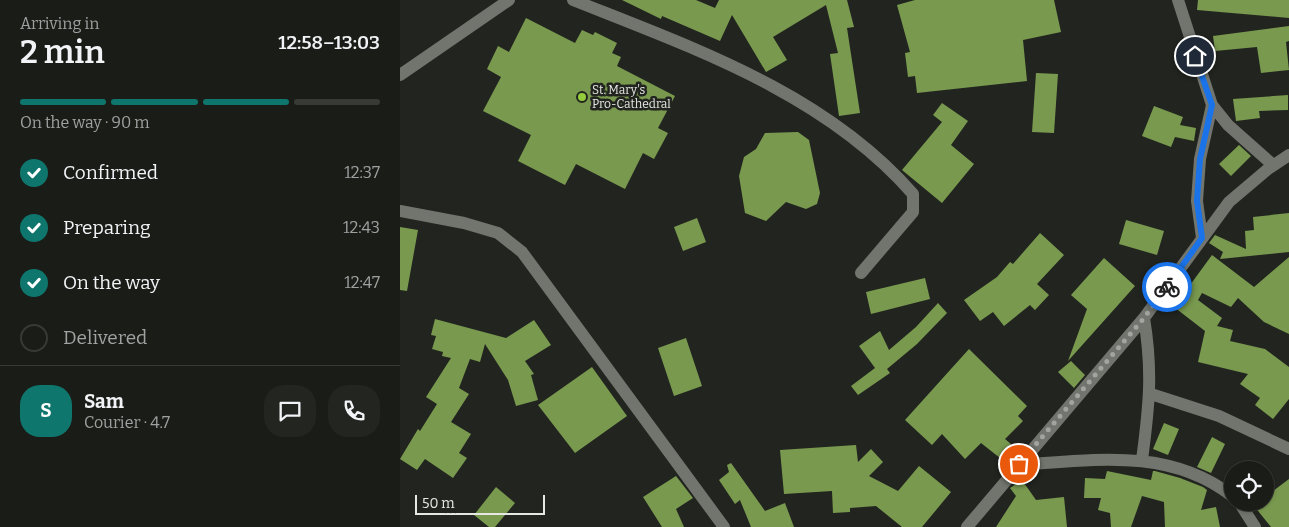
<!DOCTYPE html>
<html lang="en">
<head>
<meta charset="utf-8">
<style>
	body { margin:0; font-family:Bitter,serif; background:#232520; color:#f1f3f6; height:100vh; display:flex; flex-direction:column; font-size:19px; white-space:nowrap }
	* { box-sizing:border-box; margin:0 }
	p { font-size:16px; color:#9fa1a1 }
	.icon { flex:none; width:28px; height:28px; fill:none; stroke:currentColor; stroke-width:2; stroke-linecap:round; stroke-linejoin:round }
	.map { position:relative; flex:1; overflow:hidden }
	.details { display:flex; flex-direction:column; background:#1a1c17; width:400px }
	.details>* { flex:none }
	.tools { position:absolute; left:824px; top:461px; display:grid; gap:10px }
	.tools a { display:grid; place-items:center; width:50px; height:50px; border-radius:50%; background:#1a1c17; box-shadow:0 1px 4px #0004,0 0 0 1px #383a36; font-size:25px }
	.scale { position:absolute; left:15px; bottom:12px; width:130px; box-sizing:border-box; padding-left:5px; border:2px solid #e6e8e4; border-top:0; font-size:14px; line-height:18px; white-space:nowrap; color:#e6e8e4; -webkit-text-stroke:4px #22251f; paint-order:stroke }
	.pin { position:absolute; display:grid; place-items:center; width:42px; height:42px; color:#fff; margin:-21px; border:2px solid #fff; border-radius:50%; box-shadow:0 1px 5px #0007 }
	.courier { position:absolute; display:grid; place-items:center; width:50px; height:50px; margin:-25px; border:4px solid #1a73e8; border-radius:50%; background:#fff; color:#222; box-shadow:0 1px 6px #0007 }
	.summary em { font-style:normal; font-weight:600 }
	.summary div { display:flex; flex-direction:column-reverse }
	.summary { display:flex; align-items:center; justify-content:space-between; height:85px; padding:0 20px }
	h1 { font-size:32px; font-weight:600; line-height:38px }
	.bar { display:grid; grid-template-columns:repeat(4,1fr); gap:8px 5px; align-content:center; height:60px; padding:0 20px }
	.bar i { height:6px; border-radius:4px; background:#383a36 }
	.bar .on { background:#0f766e }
	.bar p { grid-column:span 4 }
	.line { display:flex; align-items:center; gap:12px; padding:0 20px; border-top:1px solid #383a36 }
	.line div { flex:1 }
	.round { display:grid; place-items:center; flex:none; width:52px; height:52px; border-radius:20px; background:#232520 }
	ol { padding:0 20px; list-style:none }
	li { display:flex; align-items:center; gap:15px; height:55px }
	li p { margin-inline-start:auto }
	li .icon { padding:5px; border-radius:50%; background:#0f766e; color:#fff; stroke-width:4 }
	li:last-child { color:#9fa1a1 }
	li i { width:28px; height:28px; border:2px solid #383a36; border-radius:50% }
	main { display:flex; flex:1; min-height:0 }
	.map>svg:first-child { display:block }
	.building { fill:#79994f }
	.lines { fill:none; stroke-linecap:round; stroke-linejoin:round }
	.street { stroke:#71756d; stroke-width:12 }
	.done { stroke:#a1a49f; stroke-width:5; stroke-dasharray:0 9 }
	.route { stroke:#1a73e8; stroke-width:6 }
	.poi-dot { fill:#94cc3b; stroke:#22251f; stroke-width:2 }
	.labels { text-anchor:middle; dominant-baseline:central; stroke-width:5; stroke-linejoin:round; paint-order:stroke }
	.poi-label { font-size:12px; fill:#e6e8e4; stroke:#22251f; text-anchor:start }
</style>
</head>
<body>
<main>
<section class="details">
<div class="summary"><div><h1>2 min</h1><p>Arriving in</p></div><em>12:58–13:03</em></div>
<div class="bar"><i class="on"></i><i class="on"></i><i class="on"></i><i></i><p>On the way · 90 m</p></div>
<ol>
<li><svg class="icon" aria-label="check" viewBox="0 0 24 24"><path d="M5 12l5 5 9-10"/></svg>Confirmed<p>12:37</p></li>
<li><svg class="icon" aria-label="check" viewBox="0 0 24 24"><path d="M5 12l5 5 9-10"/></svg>Preparing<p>12:43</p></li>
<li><svg class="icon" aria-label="check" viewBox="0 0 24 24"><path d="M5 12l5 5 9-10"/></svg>On the way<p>12:47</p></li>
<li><i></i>Delivered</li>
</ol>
<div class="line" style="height:90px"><b class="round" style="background:#0f766e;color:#fff">S</b><div><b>Sam</b><p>Courier · 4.7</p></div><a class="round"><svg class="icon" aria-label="chat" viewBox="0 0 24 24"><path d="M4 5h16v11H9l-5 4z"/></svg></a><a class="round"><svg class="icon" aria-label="phone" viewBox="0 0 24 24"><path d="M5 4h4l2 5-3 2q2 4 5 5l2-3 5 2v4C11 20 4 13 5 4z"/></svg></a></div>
</section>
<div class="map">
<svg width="889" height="527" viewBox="0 0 889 527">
	<rect width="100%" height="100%" fill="#22251f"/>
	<path class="building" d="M222,0H296L315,8L319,0H447L454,27L447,28L460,113L439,116L430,54L438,53L426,5L373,37L387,60L366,72L332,15L320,41L262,16L261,19Z
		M515,0H654L661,32L623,40L627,81L517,93L515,76L508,77L505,53L510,52L497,5Z
		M798,0H889V18L797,10Z
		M126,18L175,43L182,30L193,35L195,32L217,43L212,53L221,57L217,66L275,96L258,128L268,133L254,159L243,153L225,189L176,164L165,185L118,161L131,135L83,111L101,77L87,69L98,46L109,52Z
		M889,26V41L886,42L889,70L861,73L857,47L815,51L813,36Z
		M636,73L658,74L654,133L632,132Z
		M888,95V110L859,111L860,118L836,121L833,99Z
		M542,103L568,121L551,145L574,164L542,203L502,170L542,122L533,115Z
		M754,106L783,117L780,125L796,128L794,141L775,137L771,147L742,136Z
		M398,132L409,140L420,193L417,204L406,209L386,202L366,221L345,213L339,176L344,157L356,149L365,133Z
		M839,145L851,156L831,176L819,164Z
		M889,213V252L820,259L823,252L809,243L815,235L846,249L845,231L854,230L853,217Z
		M297,218L306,242L283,251L274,227Z
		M726,220L764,231L757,255L719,244Z
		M0,227L18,230L7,291L0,290Z
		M640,233L664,255L637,284L649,295L635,310L630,305L604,326L593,312L580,321L564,300L597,277L610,262L613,264Z
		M812,255L854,287L889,257V334L864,322L838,298L831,307L802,293L798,300L822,318L817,326L833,330L830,341L865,349L889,367V399L873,419L855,405L860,398L840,384L848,374L798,362L805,331L774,307Z
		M704,258L735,286L668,361L687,309L671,295Z
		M525,278L530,299L471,314L466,292Z
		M538,303L547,313L517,344L487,369L490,373L458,395L451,386L475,368L459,346L480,331L489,350L516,327Z
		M35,319L106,338L134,320L151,345L125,361L134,374L131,375L138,400L116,406L108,380L85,344L80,362L70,359L59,388L69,394L51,422L71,434L59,453L67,458L53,478L25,459L17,470L0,459L18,429L20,431L37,404L26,397L51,358L42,356L43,352L32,349L36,336L31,335Z
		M286,338L302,386L274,396L258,348Z
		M569,349L627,406L618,416L623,421L605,439L611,444L600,458L581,443L565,459L542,434L532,445L505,420Z
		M671,361L685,375L674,388L658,372Z
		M192,367L227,416L175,453L138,405Z
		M764,423L779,429L768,455L753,449Z
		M812,437L825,444L811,473L797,467Z
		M456,445L458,462L471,449L483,462L469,476L498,491L519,466L551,492L522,527H502L476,506L450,508V512L433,513L432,491L384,494L380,450Z
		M331,463L365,511L385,503L394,527H351L340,500L335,504L319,480L329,472L327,465Z
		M707,471L751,480L753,471H755L780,478L803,487L807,490L801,510L816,507L820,527H765L764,502L742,496L731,527H711L710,513L698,510L701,498H684L685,478L705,479Z
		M276,476L293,498L276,509L284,527H262L243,497Z
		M889,479V527H871L854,506L858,502H865V497Z
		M622,480L636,500L664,497L667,527H596L616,496L610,488Z
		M96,487L115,503L95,527H89L74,515Z"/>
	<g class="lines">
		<path class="street" d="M173,0C293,48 425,93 513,194V212L461,273
			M778,0L812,105L828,125L873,165
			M0,75L109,0
			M0,211L64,223L98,233L122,252L324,527
			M802,238L797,201L800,159L812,105
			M751,394L819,416L889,449
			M742,460C749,407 753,372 744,318
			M619,465C693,460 769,447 832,496
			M839,502L855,527
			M567,527L744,318L829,202L868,169L889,155"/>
	</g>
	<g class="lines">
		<path class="done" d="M619,464L744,318L767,287"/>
		<path class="route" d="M767,287L802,238L797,201L800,159L812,105L795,56"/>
	</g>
	<circle class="poi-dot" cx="182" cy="97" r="5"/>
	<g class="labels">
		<g class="poi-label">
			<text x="192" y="90">St. Mary's<tspan x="192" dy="14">Pro-Cathedral</tspan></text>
		</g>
	</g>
</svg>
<div class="tools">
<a><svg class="icon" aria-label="locate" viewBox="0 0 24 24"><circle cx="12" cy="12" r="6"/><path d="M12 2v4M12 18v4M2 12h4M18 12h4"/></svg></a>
</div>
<div class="scale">50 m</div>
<div class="pin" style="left:619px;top:464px;background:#ea580c"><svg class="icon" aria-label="bag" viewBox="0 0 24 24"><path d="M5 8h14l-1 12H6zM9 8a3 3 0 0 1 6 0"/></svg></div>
<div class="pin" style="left:795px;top:56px;background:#1f2937"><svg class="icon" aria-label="home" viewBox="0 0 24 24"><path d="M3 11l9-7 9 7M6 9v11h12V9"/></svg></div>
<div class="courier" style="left:767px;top:287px"><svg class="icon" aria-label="bike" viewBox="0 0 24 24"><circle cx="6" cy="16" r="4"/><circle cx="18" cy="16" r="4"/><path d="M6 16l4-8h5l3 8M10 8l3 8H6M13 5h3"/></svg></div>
</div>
</main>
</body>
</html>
